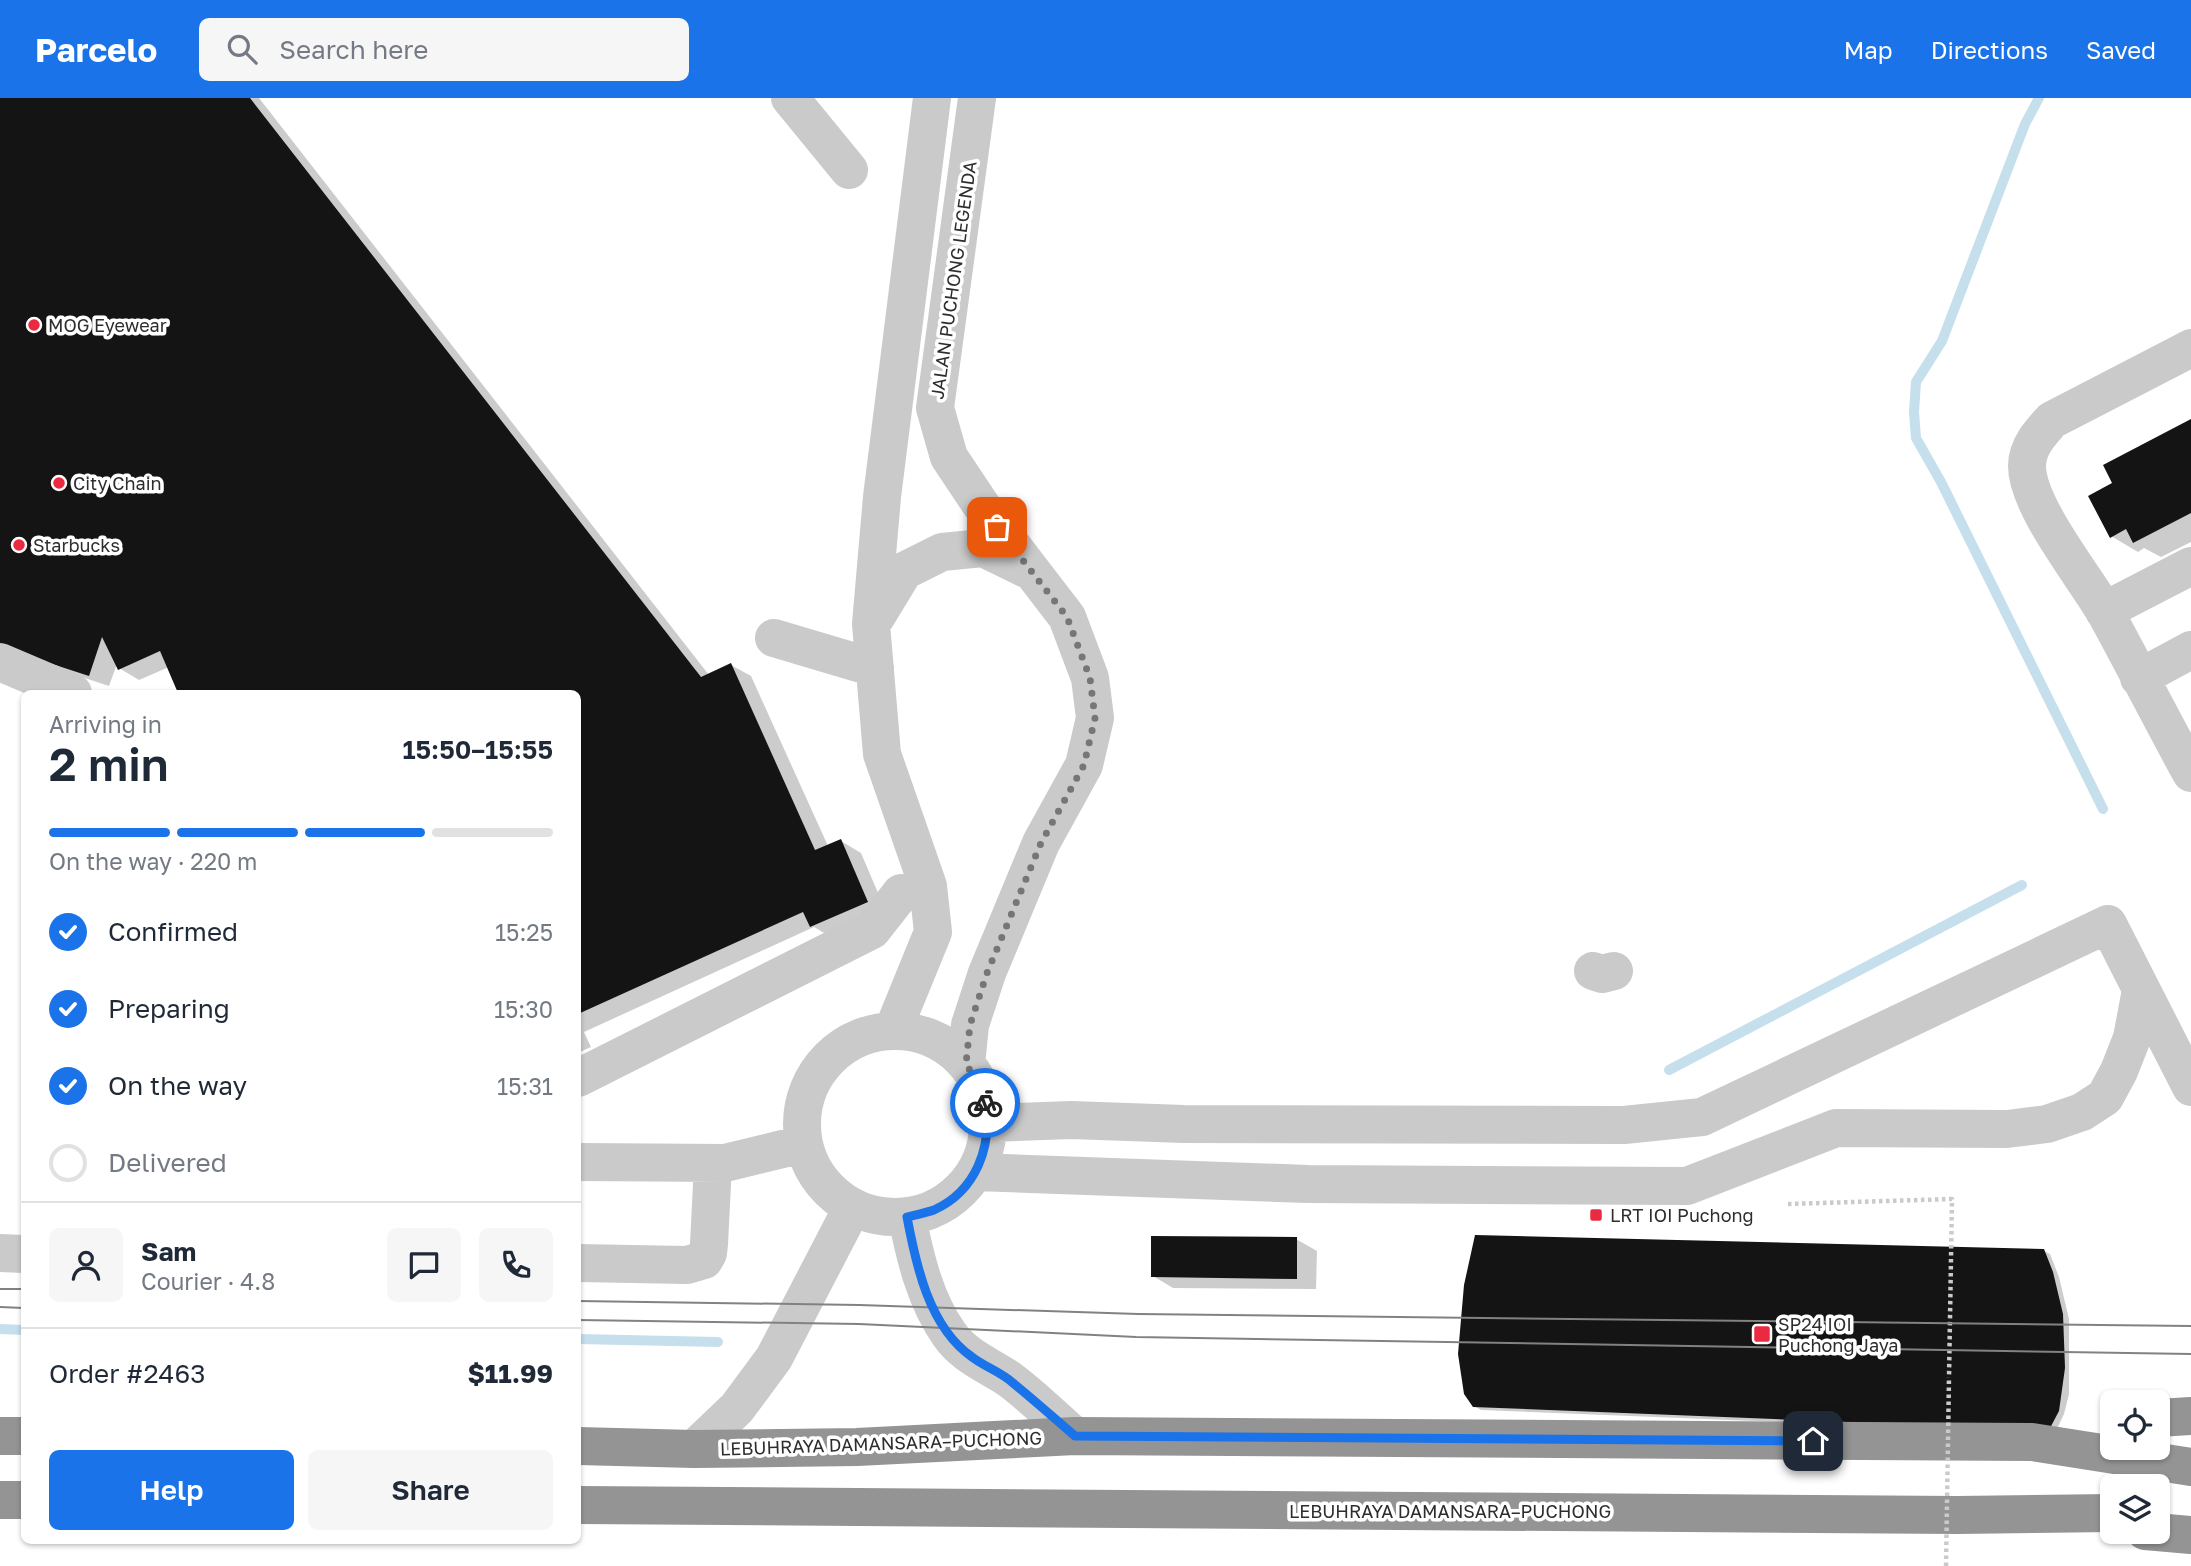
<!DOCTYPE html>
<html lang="en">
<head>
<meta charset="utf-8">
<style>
	body { margin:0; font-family:"Golos Text",sans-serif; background:#f6f6f7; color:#1f2937; height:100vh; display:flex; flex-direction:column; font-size:26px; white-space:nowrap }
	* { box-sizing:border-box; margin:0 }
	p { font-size:23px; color:#747a83 }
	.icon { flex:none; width:38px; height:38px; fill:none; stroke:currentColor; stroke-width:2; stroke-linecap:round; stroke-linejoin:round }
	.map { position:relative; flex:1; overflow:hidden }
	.drawer { position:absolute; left:21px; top:592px; width:560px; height:854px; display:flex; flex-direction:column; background:#fff; border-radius:10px; box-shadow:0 2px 5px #0004 }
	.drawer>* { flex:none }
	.controls { position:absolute; left:2100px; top:1292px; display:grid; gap:14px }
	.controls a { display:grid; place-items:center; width:70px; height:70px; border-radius:10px; background:#fff; box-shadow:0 2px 5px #0004; font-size:35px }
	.pin { position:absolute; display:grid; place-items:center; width:60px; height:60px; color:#fff; margin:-30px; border-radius:14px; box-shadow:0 4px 10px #0006 }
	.courier { position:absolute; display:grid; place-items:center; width:70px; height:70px; margin:-35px; border:5px solid #1a73e8; border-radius:50%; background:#fff; color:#222; box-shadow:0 2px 9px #0007 }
	.head em { font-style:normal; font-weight:600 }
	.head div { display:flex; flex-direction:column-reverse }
	.head { display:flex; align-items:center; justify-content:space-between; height:119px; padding:0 28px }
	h1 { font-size:46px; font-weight:600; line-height:52px }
	.bar { display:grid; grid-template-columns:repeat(4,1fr); gap:10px 7px; align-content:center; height:84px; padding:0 28px }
	.bar i { height:9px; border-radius:5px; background:#e0e1e3 }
	.bar .selected { background:#1a73e8 }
	.bar p { grid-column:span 4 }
	.line { display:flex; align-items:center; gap:18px; padding:0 28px; border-top:2px solid #e0e1e3 }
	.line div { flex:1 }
	.round { display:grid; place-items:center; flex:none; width:74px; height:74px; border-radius:10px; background:#f6f6f7 }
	ol { padding:0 28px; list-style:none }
	li { display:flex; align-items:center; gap:21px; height:77px }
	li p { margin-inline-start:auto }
	li .icon { padding:7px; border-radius:50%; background:#1a73e8; color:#fff; stroke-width:4 }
	li:last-child { color:#747a83 }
	li i { width:38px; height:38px; border:4px solid #e0e1e3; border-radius:50% }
	.button { display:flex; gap:14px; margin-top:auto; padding:14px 28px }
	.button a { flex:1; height:80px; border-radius:10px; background:#1a73e8; color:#fff; font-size:28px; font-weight:600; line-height:80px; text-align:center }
	.button a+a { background:#f6f6f7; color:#1f2937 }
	header { display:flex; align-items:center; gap:42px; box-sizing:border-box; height:98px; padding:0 35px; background:#1a73e8; color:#fff }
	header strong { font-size:33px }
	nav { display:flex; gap:38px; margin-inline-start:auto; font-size:24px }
	.search { width:490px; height:63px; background:#f6f6f7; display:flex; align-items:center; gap:18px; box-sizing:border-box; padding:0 24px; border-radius:10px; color:#747a83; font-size:26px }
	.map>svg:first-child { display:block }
	.shadow { fill:#0003 }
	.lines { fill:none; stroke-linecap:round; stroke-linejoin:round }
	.stream { stroke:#c6dfec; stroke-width:10 }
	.building { fill:#141414 }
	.path { stroke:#cacaca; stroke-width:4.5; stroke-dasharray:3.5 3.5; stroke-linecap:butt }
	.minor { stroke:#cacaca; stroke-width:38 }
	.highway { stroke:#949494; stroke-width:38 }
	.tram { stroke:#828282; stroke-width:2 }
	.path-bridge { stroke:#cacaca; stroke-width:4.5; stroke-dasharray:3.5 3.5; stroke-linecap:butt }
	.done { stroke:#767676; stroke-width:7; stroke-dasharray:0 12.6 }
	.route { stroke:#1a73e8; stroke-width:9 }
	.poi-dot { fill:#ea2a41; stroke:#fff; stroke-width:2.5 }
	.labels { text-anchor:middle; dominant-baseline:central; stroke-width:7; stroke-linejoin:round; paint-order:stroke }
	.street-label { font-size:18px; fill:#2d2d2d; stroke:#fff }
	.poi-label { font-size:18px; fill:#2d2d2d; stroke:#fff; text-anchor:start }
</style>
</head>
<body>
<header>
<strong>Parcelo</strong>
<div class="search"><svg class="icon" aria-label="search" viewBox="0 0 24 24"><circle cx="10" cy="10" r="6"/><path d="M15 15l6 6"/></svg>Search here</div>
<nav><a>Map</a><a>Directions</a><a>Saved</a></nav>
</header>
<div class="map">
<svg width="2191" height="1468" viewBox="0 0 2191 1468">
	<rect width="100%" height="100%" fill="#fff"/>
	<path class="shadow" d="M0,0H259L709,577L731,567L751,578L828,748L841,743L861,755L887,816L831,839L814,829L584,934L591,949L578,955V595H180L169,569L139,582L119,570L117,566L109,588L3,553Z
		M2191,323V444L2161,459L2144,450L2138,454L2111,438L2115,386Z
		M1296,1141L1317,1153L1316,1191L1173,1190L1153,1178Z
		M2044,1153L2050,1156L2059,1179L2069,1221V1296L2064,1316L2055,1335L1481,1312L1474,1308Z"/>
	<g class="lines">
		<path class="stream" d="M2039,0L2025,26L1942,243L1916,284L1914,314L1916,340L1941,384L2103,711
			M1669,972L2022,787
			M0,1231L24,1232
			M578,1241L718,1244"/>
	</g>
	<path class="building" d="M0,0H250L701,579L731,565L815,752L841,741L868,804L810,829L803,814L578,916V595H178L160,553L118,572L102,539L89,578L0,549Z
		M2191,321V415L2133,445L2126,431L2110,440L2088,398L2112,385L2103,367Z
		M1475,1137L2044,1151L2053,1174L2063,1216L2065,1270L2059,1313L2049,1332L1473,1309L1464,1296L1458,1256L1464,1187Z
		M1151,1138L1297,1139V1181L1151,1179Z"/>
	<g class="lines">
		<path class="path" d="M1788,1106L1952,1101L1949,1280"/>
		<path class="minor" d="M790,0L849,72
			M2191,250L2052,322C2040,335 2027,349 2027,368C2027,408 2084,478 2105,514C2134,567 2162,622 2191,675
			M2104,513L2191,468
			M876,519L904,473L942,454L983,450L1026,471
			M774,540L875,570
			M0,564L73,595
			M2139,580L2191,552
			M1593,873L1602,876L1614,873
			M893,932L933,834L928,788L882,656L871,526L882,399L932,0
			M802 1026a93 93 0 1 1 186 0a93 93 0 1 1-186 0Z
			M966,966L970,927L987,875L1041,745L1084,667L1095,620L1090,580L1067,519L981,407L949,359L935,310L977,0
			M578,980L872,832L901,795
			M989,1025L1071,1022L1184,1026L1624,1027L1702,1019L2108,826L2191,989
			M578,1064L725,1065L803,1046
			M976,1074L1308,1086L1687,1088L1836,1030L2007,1031L2047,1026L2082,1014L2105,999L2119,973L2132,940L2141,892
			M907,1119C915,1159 925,1202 949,1236C964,1258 988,1267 1009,1281C1031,1297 1054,1320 1075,1338
			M0,1155L24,1156
			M578,1165L687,1167L704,1162L708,1155L709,1146L713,1066
			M694,1351L737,1310L774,1260L852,1110"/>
		<path class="highway" d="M2158,1320L2191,1318
			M0,1338H24
			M578,1348L694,1351L857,1349L1075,1338L2032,1344L2191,1369
			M0,1402H24
			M578,1407L1957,1417L2112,1415
			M2145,1433L2191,1437"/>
		<path class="tram" d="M0,1191H24
			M578,1203L859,1207L1138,1216L2191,1228
			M0,1209L24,1210
			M578,1222L859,1226L1136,1239L2191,1256"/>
		<path class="path-bridge" d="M1946,1468L1949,1280"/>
	</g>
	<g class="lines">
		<path class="done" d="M985,1005L983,993L966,966L970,927L987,875L1041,745L1084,667L1095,620L1090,580L1067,519L997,429"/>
		<path class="route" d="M985,1005C993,1048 976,1093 934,1112C925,1115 915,1117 907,1119C916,1167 929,1229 972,1259C985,1269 1001,1274 1013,1285C1034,1302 1054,1320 1075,1338L1813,1343"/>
	</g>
	<g class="poi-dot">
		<circle cx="34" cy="227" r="7"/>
		<circle cx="59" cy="385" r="7"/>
		<circle cx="19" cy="447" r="7"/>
		<rect x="1589" y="1110" width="14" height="14" rx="3.5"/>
		<rect x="1753" y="1227" width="18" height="18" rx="3.5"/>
	</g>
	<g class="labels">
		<g class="street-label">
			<text transform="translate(953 182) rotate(-82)">JALAN PUCHONG LEGENDA</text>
			<text transform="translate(881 1345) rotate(-2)">LEBUHRAYA DAMANSARA–PUCHONG</text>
			<text x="1450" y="1413">LEBUHRAYA DAMANSARA–PUCHONG</text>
		</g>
		<g class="poi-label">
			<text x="48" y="227">MOG Eyewear</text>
			<text x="73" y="385">City Chain</text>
			<text x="33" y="447">Starbucks</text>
			<text x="1610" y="1117">LRT IOI Puchong</text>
			<text x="1778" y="1226">SP24 IOI<tspan x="1778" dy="21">Puchong Jaya</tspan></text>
		</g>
	</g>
</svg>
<div class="controls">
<a><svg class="icon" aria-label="locate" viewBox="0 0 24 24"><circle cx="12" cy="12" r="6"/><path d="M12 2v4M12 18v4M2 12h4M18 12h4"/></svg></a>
<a><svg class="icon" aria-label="layers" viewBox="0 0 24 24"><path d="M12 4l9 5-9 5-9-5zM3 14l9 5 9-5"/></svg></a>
</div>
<div class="pin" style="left:997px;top:429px;background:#ea580c"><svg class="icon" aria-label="bag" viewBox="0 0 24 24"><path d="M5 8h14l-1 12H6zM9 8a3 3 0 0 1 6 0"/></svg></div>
<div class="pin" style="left:1813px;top:1343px;background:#1f2937"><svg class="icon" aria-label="home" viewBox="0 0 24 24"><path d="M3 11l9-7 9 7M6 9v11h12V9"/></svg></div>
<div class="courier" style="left:985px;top:1005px"><svg class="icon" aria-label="bike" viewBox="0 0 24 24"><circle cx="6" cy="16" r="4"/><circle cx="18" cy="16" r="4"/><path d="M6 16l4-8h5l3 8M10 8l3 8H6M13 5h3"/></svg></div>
<section class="drawer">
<div class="head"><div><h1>2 min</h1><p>Arriving in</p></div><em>15:50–15:55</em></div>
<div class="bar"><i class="selected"></i><i class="selected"></i><i class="selected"></i><i></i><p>On the way · 220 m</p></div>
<ol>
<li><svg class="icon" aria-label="check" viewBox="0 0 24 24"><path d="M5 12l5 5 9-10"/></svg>Confirmed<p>15:25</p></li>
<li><svg class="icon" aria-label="check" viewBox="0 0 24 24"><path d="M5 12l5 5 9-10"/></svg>Preparing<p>15:30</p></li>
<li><svg class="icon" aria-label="check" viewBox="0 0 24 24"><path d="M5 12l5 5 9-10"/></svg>On the way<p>15:31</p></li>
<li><i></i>Delivered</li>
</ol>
<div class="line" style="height:126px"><a class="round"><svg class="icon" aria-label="person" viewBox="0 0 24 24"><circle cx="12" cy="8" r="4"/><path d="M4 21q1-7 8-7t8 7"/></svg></a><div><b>Sam</b><p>Courier · 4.8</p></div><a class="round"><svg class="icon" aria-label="chat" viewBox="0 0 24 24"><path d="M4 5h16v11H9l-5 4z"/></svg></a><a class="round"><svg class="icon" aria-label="phone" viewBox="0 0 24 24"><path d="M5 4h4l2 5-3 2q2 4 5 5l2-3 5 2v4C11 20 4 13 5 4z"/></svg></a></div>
<div class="line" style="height:91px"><div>Order #2463</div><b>$11.99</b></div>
<div class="button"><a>Help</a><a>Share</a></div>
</section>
</div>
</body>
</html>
